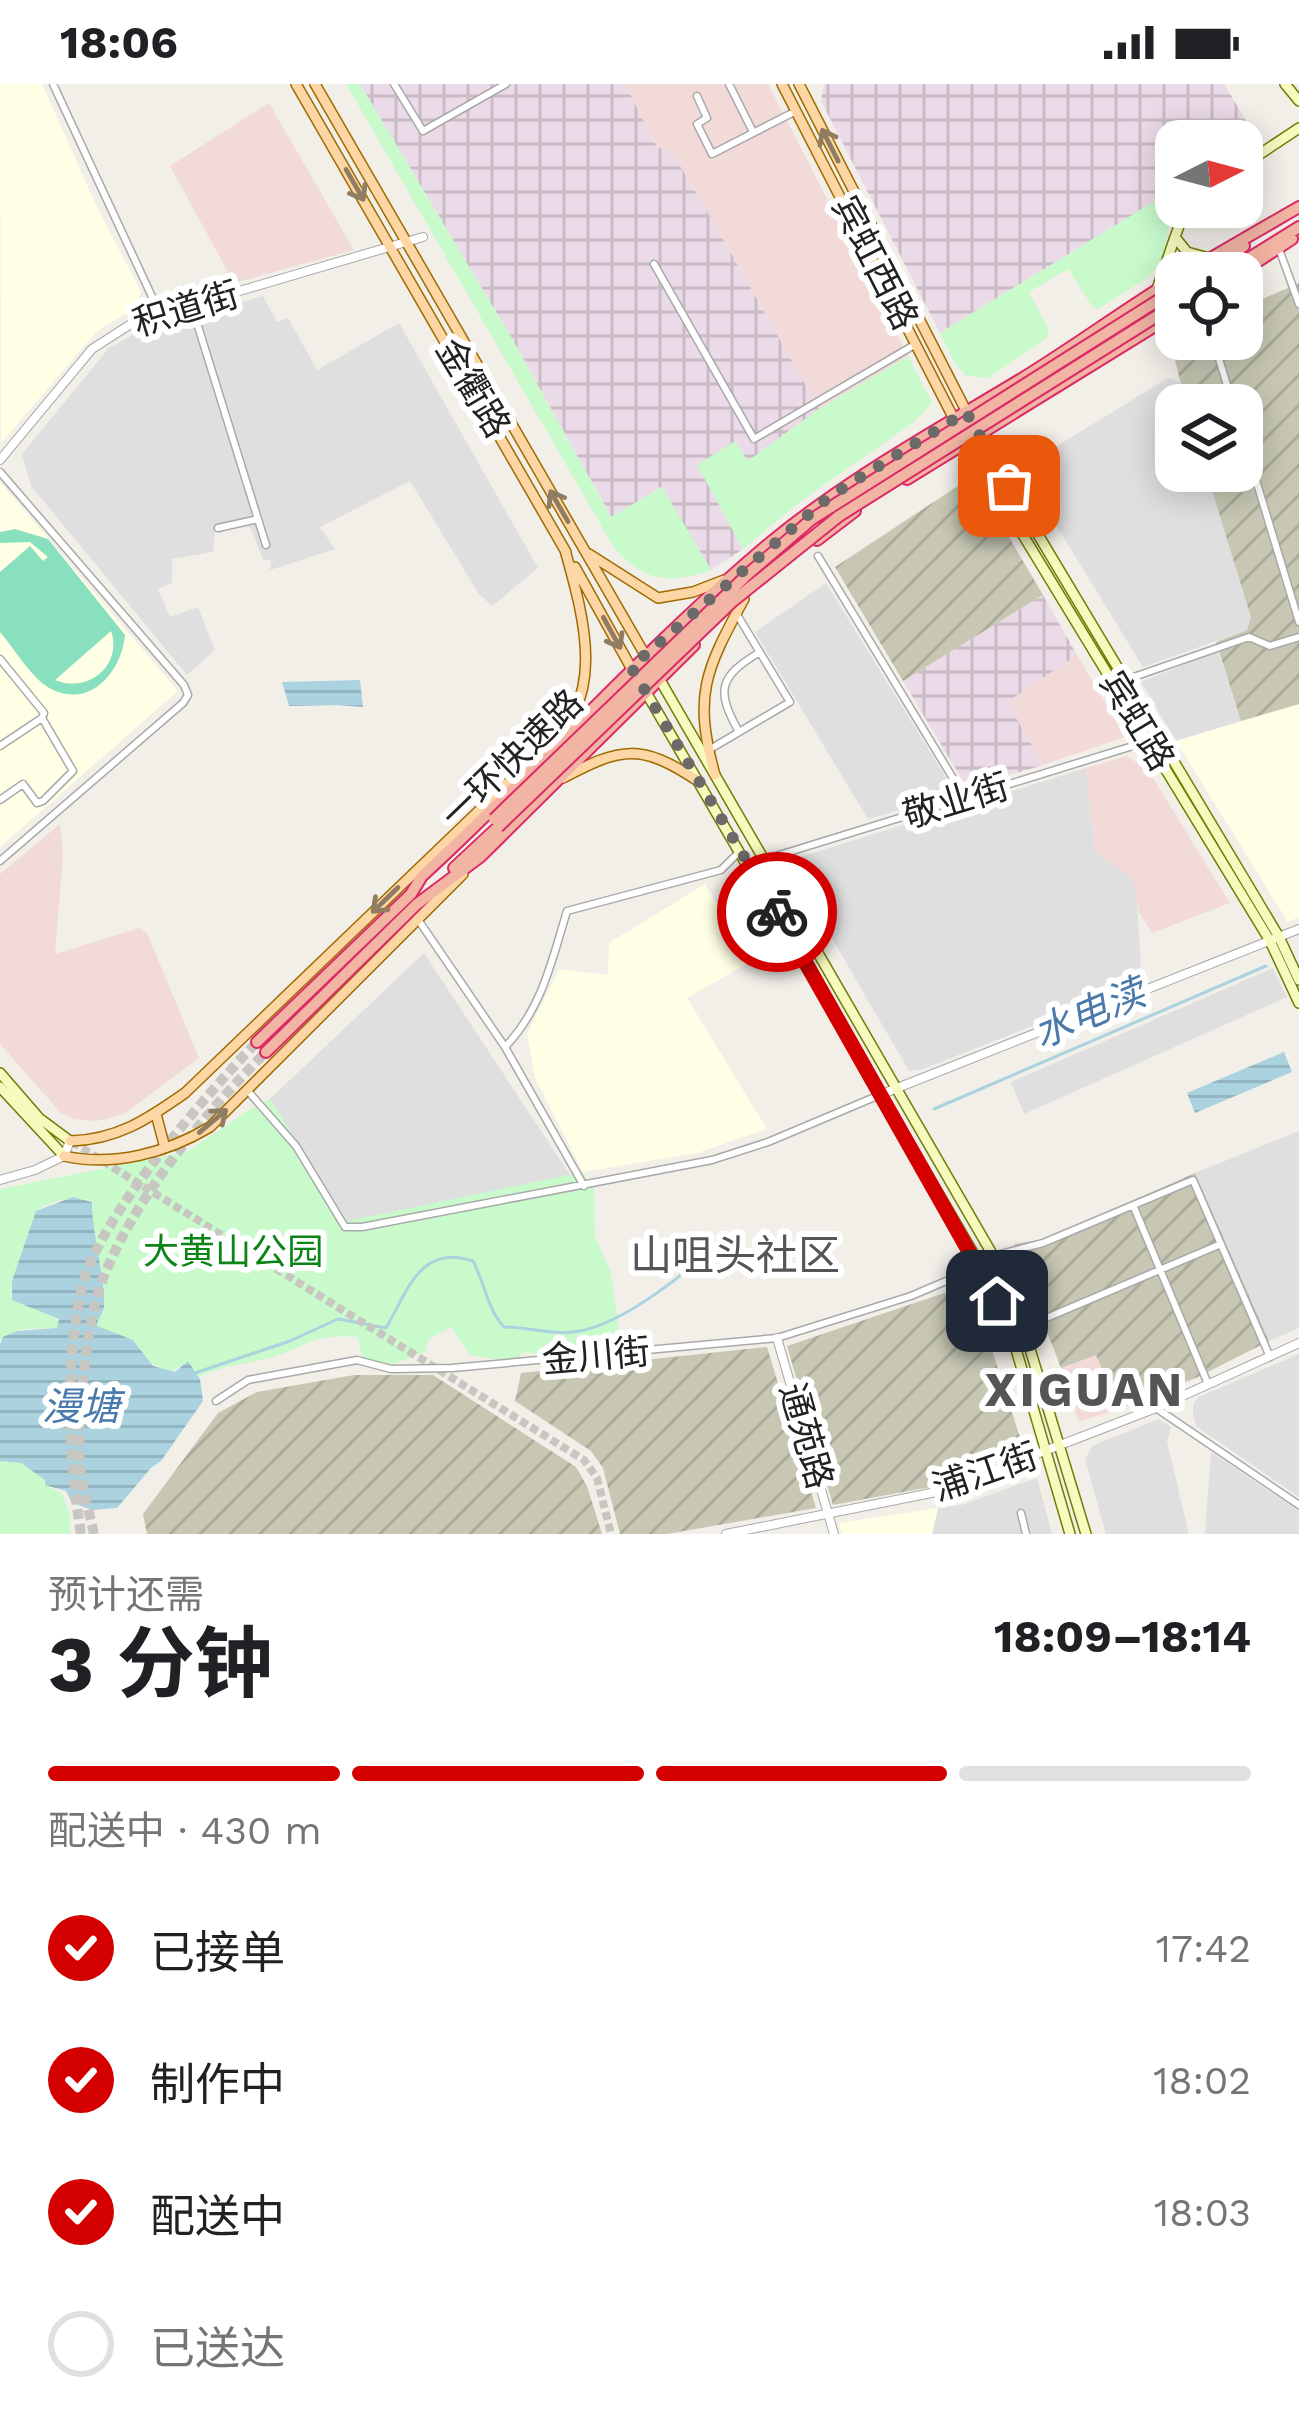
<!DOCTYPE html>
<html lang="zh">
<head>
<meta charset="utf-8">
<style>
	body { margin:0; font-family:"Work Sans","Noto Sans SC",sans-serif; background:#f2f2f2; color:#202124; height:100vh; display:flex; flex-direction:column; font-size:45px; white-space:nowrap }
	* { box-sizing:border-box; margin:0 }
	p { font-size:39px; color:#757577 }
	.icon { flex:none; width:66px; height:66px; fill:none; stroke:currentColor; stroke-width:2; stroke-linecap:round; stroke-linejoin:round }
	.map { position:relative; height:1450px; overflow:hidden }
	.sheet { display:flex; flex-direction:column; background:#fff; flex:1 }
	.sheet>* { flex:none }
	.needle { width:78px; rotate:84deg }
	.fabs { position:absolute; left:1155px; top:36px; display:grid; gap:24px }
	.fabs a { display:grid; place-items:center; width:108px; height:108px; border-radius:24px; background:#fff; box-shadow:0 6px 30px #0003; font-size:60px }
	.pin { position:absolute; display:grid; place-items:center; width:102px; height:102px; color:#fff; margin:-51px; border-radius:24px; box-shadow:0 6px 18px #0006 }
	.courier { position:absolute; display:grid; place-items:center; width:120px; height:120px; margin:-60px; border:9px solid #d40000; border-radius:50%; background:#fff; color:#222; box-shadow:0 3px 15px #0007 }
	.summary em { font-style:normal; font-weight:700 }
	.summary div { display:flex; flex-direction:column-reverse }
	.summary { display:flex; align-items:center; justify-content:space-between; height:204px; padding:0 48px }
	h1 { font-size:78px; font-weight:700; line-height:90px }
	.bar { display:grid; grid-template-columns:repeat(4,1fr); gap:18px 12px; align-content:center; height:144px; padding:0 48px }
	.bar i { height:15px; border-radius:9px; background:#e0e0e0 }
	.bar .selected { background:#d40000 }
	.bar p { grid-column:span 4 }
	ol { padding:0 48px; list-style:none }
	li { display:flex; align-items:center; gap:36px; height:132px }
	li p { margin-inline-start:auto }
	li .icon { padding:12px; border-radius:50%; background:#d40000; color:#fff; stroke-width:4 }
	li:last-child { color:#757577 }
	li i { width:66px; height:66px; border:6px solid #e0e0e0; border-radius:50% }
	.status { display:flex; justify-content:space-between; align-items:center; height:84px; padding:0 60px; background:#fff; direction:ltr }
	.status svg { height:33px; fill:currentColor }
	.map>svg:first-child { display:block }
	.residential { fill:#e0dfdf }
	.commercial { fill:#f2dad9 }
	.industrial { fill:url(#industrial-grid) }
	.education { fill:#ffffe5 }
	.construction { fill:url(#construction-furrows) }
	.park { fill:#c8facc }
	.pitch { fill:#88e0be; fill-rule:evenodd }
	.water { fill:url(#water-rules) }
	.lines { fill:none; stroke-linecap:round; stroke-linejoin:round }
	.stream { stroke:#aad3df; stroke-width:3 }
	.tertiary-tunnel { stroke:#c8c6c1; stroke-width:8; stroke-dasharray:8 4; stroke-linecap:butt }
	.trunk-tunnel { stroke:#c8c6c1; stroke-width:10; stroke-dasharray:10 5; stroke-linecap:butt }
	.minor-casing { stroke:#a9a9a9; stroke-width:9 }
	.tertiary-casing { stroke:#a9a9a9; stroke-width:10 }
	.secondary-casing { stroke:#707d05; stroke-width:12 }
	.primary-casing { stroke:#a06b00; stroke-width:12 }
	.trunk-casing { stroke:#dc2a67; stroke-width:14 }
	.minor { stroke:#fff; stroke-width:6 }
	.tertiary { stroke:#fff; stroke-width:8 }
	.secondary { stroke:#f7fabf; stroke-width:9 }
	.primary { stroke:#fcd6a4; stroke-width:9 }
	.trunk { stroke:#f2b4a3; stroke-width:10 }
	.trunk-bridge-casing { stroke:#dc2a67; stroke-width:14; stroke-linecap:butt }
	.trunk-bridge { stroke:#f2b4a3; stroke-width:10 }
	.oneway { stroke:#8f7c63 }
	.done { stroke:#6b6a68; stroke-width:12; stroke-dasharray:0 21.6 }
	.route { stroke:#d40000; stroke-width:15 }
	.labels { text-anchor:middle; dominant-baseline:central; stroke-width:12; stroke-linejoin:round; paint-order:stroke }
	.street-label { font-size:36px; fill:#222; stroke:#fff }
	.park-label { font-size:36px; fill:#0c8416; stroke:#fff }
	.water-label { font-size:39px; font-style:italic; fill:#4a7aab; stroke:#fff }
	.quarter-label { font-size:42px; fill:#555; stroke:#fff }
	.district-label { font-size:48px; font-weight:bold; letter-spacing:3px; fill:#555; stroke:#fff }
</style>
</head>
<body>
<div class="status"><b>18:06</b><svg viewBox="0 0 49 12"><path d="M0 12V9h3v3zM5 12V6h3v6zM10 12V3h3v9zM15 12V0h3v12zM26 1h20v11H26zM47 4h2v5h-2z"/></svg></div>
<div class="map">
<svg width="1299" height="1450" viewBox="0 0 1299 1450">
	<defs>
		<pattern id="industrial-grid" width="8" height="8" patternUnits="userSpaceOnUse" patternTransform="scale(3)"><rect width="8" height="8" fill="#ebdbe8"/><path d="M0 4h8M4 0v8" fill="none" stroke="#c9bcc7"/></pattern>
		<pattern id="construction-furrows" width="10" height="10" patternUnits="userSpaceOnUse" patternTransform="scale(3)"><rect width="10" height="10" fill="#c7c7b4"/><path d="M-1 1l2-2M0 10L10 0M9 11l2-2" fill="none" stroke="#abab9a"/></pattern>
		<pattern id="water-rules" width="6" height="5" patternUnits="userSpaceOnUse" patternTransform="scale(3)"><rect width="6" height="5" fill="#aad3df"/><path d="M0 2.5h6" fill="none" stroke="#92b5bf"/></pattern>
	</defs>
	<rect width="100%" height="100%" fill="#f2efe9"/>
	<path class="residential" d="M263,212L277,238L288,234L317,286L399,239L538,484L492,522L479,510L410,397L320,443L335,465L270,486L271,476H263L250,442L215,448L213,468L172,475V499L158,505L170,533L198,523L215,566L187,591L31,402L22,370L109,264L139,247Z
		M1168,294L1179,297L1186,321H1176V387H1206L1252,533L1247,546L1143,583L1021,384Z
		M826,499L956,710L868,735L755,548Z
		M1218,567L1241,637L1176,657L1141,598Z
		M1086,684L1095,768L1132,793L1136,802L1142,899L923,985L909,987L787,777Z
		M424,869L570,1091L347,1138L270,1015Z
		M1273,884L1287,913L1024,1030L1011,998Z
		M1299,1047V1244L1269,1257L1195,1089Z
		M1299,1270V1413L1196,1342L1193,1330V1320L1199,1313Z
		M1159,1335L1171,1343L1167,1358L1189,1450H1106L1085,1375L1092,1362Z
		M1211,1368L1299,1427V1450H1205Z
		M1037,1394L1052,1450H932L938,1424L961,1421Z"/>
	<path class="commercial" d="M625,0H768L908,272L819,325L714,139L673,70L657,63Z
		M269,19L354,166L234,199L170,82Z
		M1077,571L1125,653L1043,681L1007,618Z
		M1127,672L1148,686L1230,819L1152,849L1139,828L1132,793L1095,768L1086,684Z
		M60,740L63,772L55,870L139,844L147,849L199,974L124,1030L97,1037L73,1035L60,1028L0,960V790Z
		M1096,1270L1119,1325L1079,1338L1061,1284Z"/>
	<path class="industrial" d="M360,0H625L657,63L673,70L714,139L819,325L748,377L698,381L743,465L711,486L661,403L612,434L511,253Z
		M824,0H1224L1253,48L1251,57L1242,63V57H1176V104L940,249L821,17Z
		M1043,511L1077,571L1007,618L1043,681L967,704L903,597Z"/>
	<path class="education" d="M0,0H42L97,123L141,208L135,224L97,247L1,359Z
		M0,398L178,607L0,763Z
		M1299,620V833L1288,838L1176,657Z
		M705,800L736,853L760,834L777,863L687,914L767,1045L697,1069L583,1088L535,994L527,950L559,885L608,891L609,859Z
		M938,1424L932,1450H842L839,1439Z"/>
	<path class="construction" d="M1299,199V620L1241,637L1216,558L1247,546L1251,533L1206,387H1242V321H1186L1173,268L1189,255H1242V224Z
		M973,392L1043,511L903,597L835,483Z
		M1195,1089L1269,1257L1198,1293L1119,1325L1096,1271L1061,1284L1014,1160L1045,1155Z
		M971,1200L1024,1366L941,1401L833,1421L787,1262Z
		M767,1263L816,1424L667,1450H620L603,1384L591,1367L515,1317L521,1289Z
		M354,1291H433L576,1383L587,1402L602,1450H147L143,1430L218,1329L257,1308Z"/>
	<path class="park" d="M346,0H360L511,253L611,433L662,403L711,486C671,501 640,497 613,462Z
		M1176,104L1162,178L1146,195L1098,225L1092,222L1068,185L1029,208L1049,246L1046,255L988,294L967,292L955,280L940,249Z
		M908,272L932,319L914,338L801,417L743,465L697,381L735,357L748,377L819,325Z
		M270,1015L347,1137L583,1088L594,1105L595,1152L611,1189L624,1280L522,1268L517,1279L470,1271L451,1243L429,1255L425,1268L391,1281L362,1273L358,1253C312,1250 314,1259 275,1272C249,1281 224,1280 200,1293L188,1278L170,1288L149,1278L135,1257L96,1243L97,1232L104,1228C103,1191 88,1154 93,1118C72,1109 55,1117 36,1127L10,1212L60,1237L59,1244L22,1245L0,1256V1105L186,1068C216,1051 239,1029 270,1015Z
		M0,1377L21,1379L45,1396V1401L62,1409L70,1431V1450H0Z"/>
	<path class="pitch" d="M15,445L48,455L125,551C122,585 93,624 53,606C33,597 14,564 0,548V488L30,462L43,477L48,473L30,458L0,459V448ZM111,547C123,581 88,610 55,596Z"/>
	<path class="water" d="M360,596L363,623L338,621L289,622L282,598Z
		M1284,968L1292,988L1195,1029L1187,1009Z
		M73,1113L92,1118C91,1145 109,1211 103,1227C101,1232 97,1236 97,1242L133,1256L153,1282L175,1288L188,1277L200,1295L203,1317L161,1377L151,1384L117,1424L93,1426L72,1419L66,1407L45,1401V1396L21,1379L0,1377V1260L3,1253L17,1247L57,1244L59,1235L12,1216V1197L36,1127Z"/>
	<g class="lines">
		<path class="stream" d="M934,1025L1266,882
			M192,1290L290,1257L338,1235L386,1244C408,1206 421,1159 473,1177C484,1198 488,1226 504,1243C529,1243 556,1252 580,1247C625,1238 690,1188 720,1154"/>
		<path class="tertiary-tunnel" d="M72,1058L584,1376L597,1394L611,1450"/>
		<path class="trunk-tunnel" d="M81,1450C68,1368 64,1285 82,1203C98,1135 207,1009 257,958
			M94,1450C89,1427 81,1402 80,1378C77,1339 86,1242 99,1206C127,1122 205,1029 266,968"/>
		<defs>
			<path id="minor" d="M53,0L161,232
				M394,0L423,47L506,0
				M729,0L753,48
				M697,12L707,34L697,40L712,70L796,27
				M1279,165L1299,220
				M654,180L754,355L916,260
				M192,223L266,461
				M1213,255L1233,321
				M1242,350L1299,538
				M0,388L184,601L188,611L183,619L0,777
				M218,444L258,435
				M818,472L965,714
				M0,575L44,629L42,634L0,662
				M1125,596L1249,553L1270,562L1299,553
				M739,648C716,607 718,593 760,568
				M707,667L790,618L736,529
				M0,716L23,700L37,719L43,717L73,687L42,634
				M763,776L1149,657
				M419,837L505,963L584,1102
				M505,963C542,925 552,876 567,827L721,786L738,769
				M247,1006L296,1062L345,1143H362L712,1076L768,1058L882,1010
				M1133,1121L1208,1300
				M993,1172L1043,1159L1193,1096L1270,1273
				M1025,1243L1221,1160
				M216,1317L248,1296L357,1276L391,1285L452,1284L777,1254L911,1212L972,1186
				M1156,1324L1299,1421
				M1021,1429L1026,1450"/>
			<path id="tertiary" d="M0,376L92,265L134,238L423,153
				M882,1010L1299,845
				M0,1096L35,1086L64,1072L70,1057
				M777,1254L834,1450
				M726,1450L941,1407L1156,1324L1299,1259"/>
			<path id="secondary" d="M1285,0L1299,17
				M1242,82L1299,44
				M1175,153L1186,123
				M1157,205L1175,153L1187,168L1209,174
				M979,352L1279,853L1299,896
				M967,359L1270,857L1299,919
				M660,596L995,1175L1020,1232L1086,1450
				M647,610L983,1186L1011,1248L1070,1450
				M0,989L39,1034L70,1057
				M0,1003L64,1072"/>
			<path id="primary" d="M296,0L566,468
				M315,0L648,576
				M782,0L955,337
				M799,0L979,352
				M589,470L658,514L693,508L724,496
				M575,483L634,589
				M715,691C693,611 705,587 744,515
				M563,694C621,663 641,659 698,697
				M156,1030L165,1064
				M70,1057C117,1056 148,1035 185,1009L541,667C609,619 584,534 565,466
				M64,1072C113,1083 167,1069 210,1043L463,790"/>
			<path id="trunk" d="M1185,189L1299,123
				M1201,189L1244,162
				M1225,189L1299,143
				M1240,189L1292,155
				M907,395L1176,229
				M817,456L855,427
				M454,784L498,743
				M257,958L411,810L422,792C541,683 647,562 771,458C849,394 937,346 1023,294C1075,262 1124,226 1176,194
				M266,968L417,820L480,773L694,561"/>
		</defs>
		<use href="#minor" class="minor-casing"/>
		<use href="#tertiary" class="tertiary-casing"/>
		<use href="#secondary" class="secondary-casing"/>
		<use href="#primary" class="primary-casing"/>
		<use href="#trunk" class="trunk-casing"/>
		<use href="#minor" class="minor"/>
		<use href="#tertiary" class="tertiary"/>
		<use href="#secondary" class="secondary"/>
		<use href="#primary" class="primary"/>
		<use href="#trunk" class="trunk"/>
		<defs>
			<path id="trunk-bridge" d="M494,735L749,489L812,435L1176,205
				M498,743L733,517L839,432L1176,220"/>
		</defs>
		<use href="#trunk-bridge" class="trunk-bridge-casing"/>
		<use href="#trunk-bridge" class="trunk-bridge"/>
	</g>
	<defs><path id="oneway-shaft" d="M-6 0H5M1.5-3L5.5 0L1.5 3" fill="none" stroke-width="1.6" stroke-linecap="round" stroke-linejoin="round" transform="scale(3)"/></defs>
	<g class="oneway">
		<use href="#oneway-shaft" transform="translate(830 61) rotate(-117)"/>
		<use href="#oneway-shaft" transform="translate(355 101) rotate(60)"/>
		<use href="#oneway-shaft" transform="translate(559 422) rotate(-120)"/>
		<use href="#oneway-shaft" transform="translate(612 549) rotate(61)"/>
		<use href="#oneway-shaft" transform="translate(385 816) rotate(136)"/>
		<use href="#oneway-shaft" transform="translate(213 1037) rotate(-40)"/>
	</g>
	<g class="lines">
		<path class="done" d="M777,828L631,583L830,412L966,328L1009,402"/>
		<path class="route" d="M777,828L997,1217"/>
	</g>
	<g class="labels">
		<g class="street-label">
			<text transform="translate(875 179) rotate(63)">宾虹西路</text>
			<text transform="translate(186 225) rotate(-17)">积道街</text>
			<text transform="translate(473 304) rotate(59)">金衢路</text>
			<text transform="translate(1137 637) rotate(59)">宾虹路</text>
			<text transform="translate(512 675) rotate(-44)">一环快速路</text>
			<text transform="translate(956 717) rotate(-17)">敬业街</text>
			<text transform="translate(596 1272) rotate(-5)">金川街</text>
			<text transform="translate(806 1352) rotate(74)">通苑路</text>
			<text transform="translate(985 1388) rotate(-19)">浦江街</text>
		</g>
		<g class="park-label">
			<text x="233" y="1168">大黄山公园</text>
		</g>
		<g class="water-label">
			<text transform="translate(1089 929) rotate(-23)">水电渎</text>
			<text x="81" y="1322">漫塘</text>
		</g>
		<g class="quarter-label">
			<text x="735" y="1171">山咀头社区</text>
		</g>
		<g class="district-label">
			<text x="1085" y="1305">XIGUAN</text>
		</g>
	</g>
</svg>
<div class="fabs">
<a><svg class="needle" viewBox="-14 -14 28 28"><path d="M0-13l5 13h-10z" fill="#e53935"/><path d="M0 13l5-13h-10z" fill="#757577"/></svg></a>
<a><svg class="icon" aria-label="locate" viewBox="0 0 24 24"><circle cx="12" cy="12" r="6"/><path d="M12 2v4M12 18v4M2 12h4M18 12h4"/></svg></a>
<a><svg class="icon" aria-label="layers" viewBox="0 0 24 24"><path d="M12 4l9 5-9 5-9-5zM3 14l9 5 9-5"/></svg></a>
</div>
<div class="pin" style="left:1009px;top:402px;background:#ea580c"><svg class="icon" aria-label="bag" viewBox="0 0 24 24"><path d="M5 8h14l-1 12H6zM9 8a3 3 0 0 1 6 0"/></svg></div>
<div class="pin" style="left:997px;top:1217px;background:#1f2937"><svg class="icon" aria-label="home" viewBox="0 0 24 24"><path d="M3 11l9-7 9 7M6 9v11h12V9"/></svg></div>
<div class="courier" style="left:777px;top:828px"><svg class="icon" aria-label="bike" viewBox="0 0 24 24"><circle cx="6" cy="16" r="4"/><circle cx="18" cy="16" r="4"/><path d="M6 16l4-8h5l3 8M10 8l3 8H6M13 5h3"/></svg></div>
</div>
<section class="sheet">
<div class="summary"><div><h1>3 分钟</h1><p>预计还需</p></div><em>18:09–18:14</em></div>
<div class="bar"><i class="selected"></i><i class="selected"></i><i class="selected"></i><i></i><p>配送中 · 430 m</p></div>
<ol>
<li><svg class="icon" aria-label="check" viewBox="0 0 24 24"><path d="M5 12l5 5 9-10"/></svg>已接单<p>17:42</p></li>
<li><svg class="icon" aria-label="check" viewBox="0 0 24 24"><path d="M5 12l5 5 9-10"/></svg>制作中<p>18:02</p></li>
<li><svg class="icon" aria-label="check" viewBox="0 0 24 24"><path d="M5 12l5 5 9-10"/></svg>配送中<p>18:03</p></li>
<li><i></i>已送达</li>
</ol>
</section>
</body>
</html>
